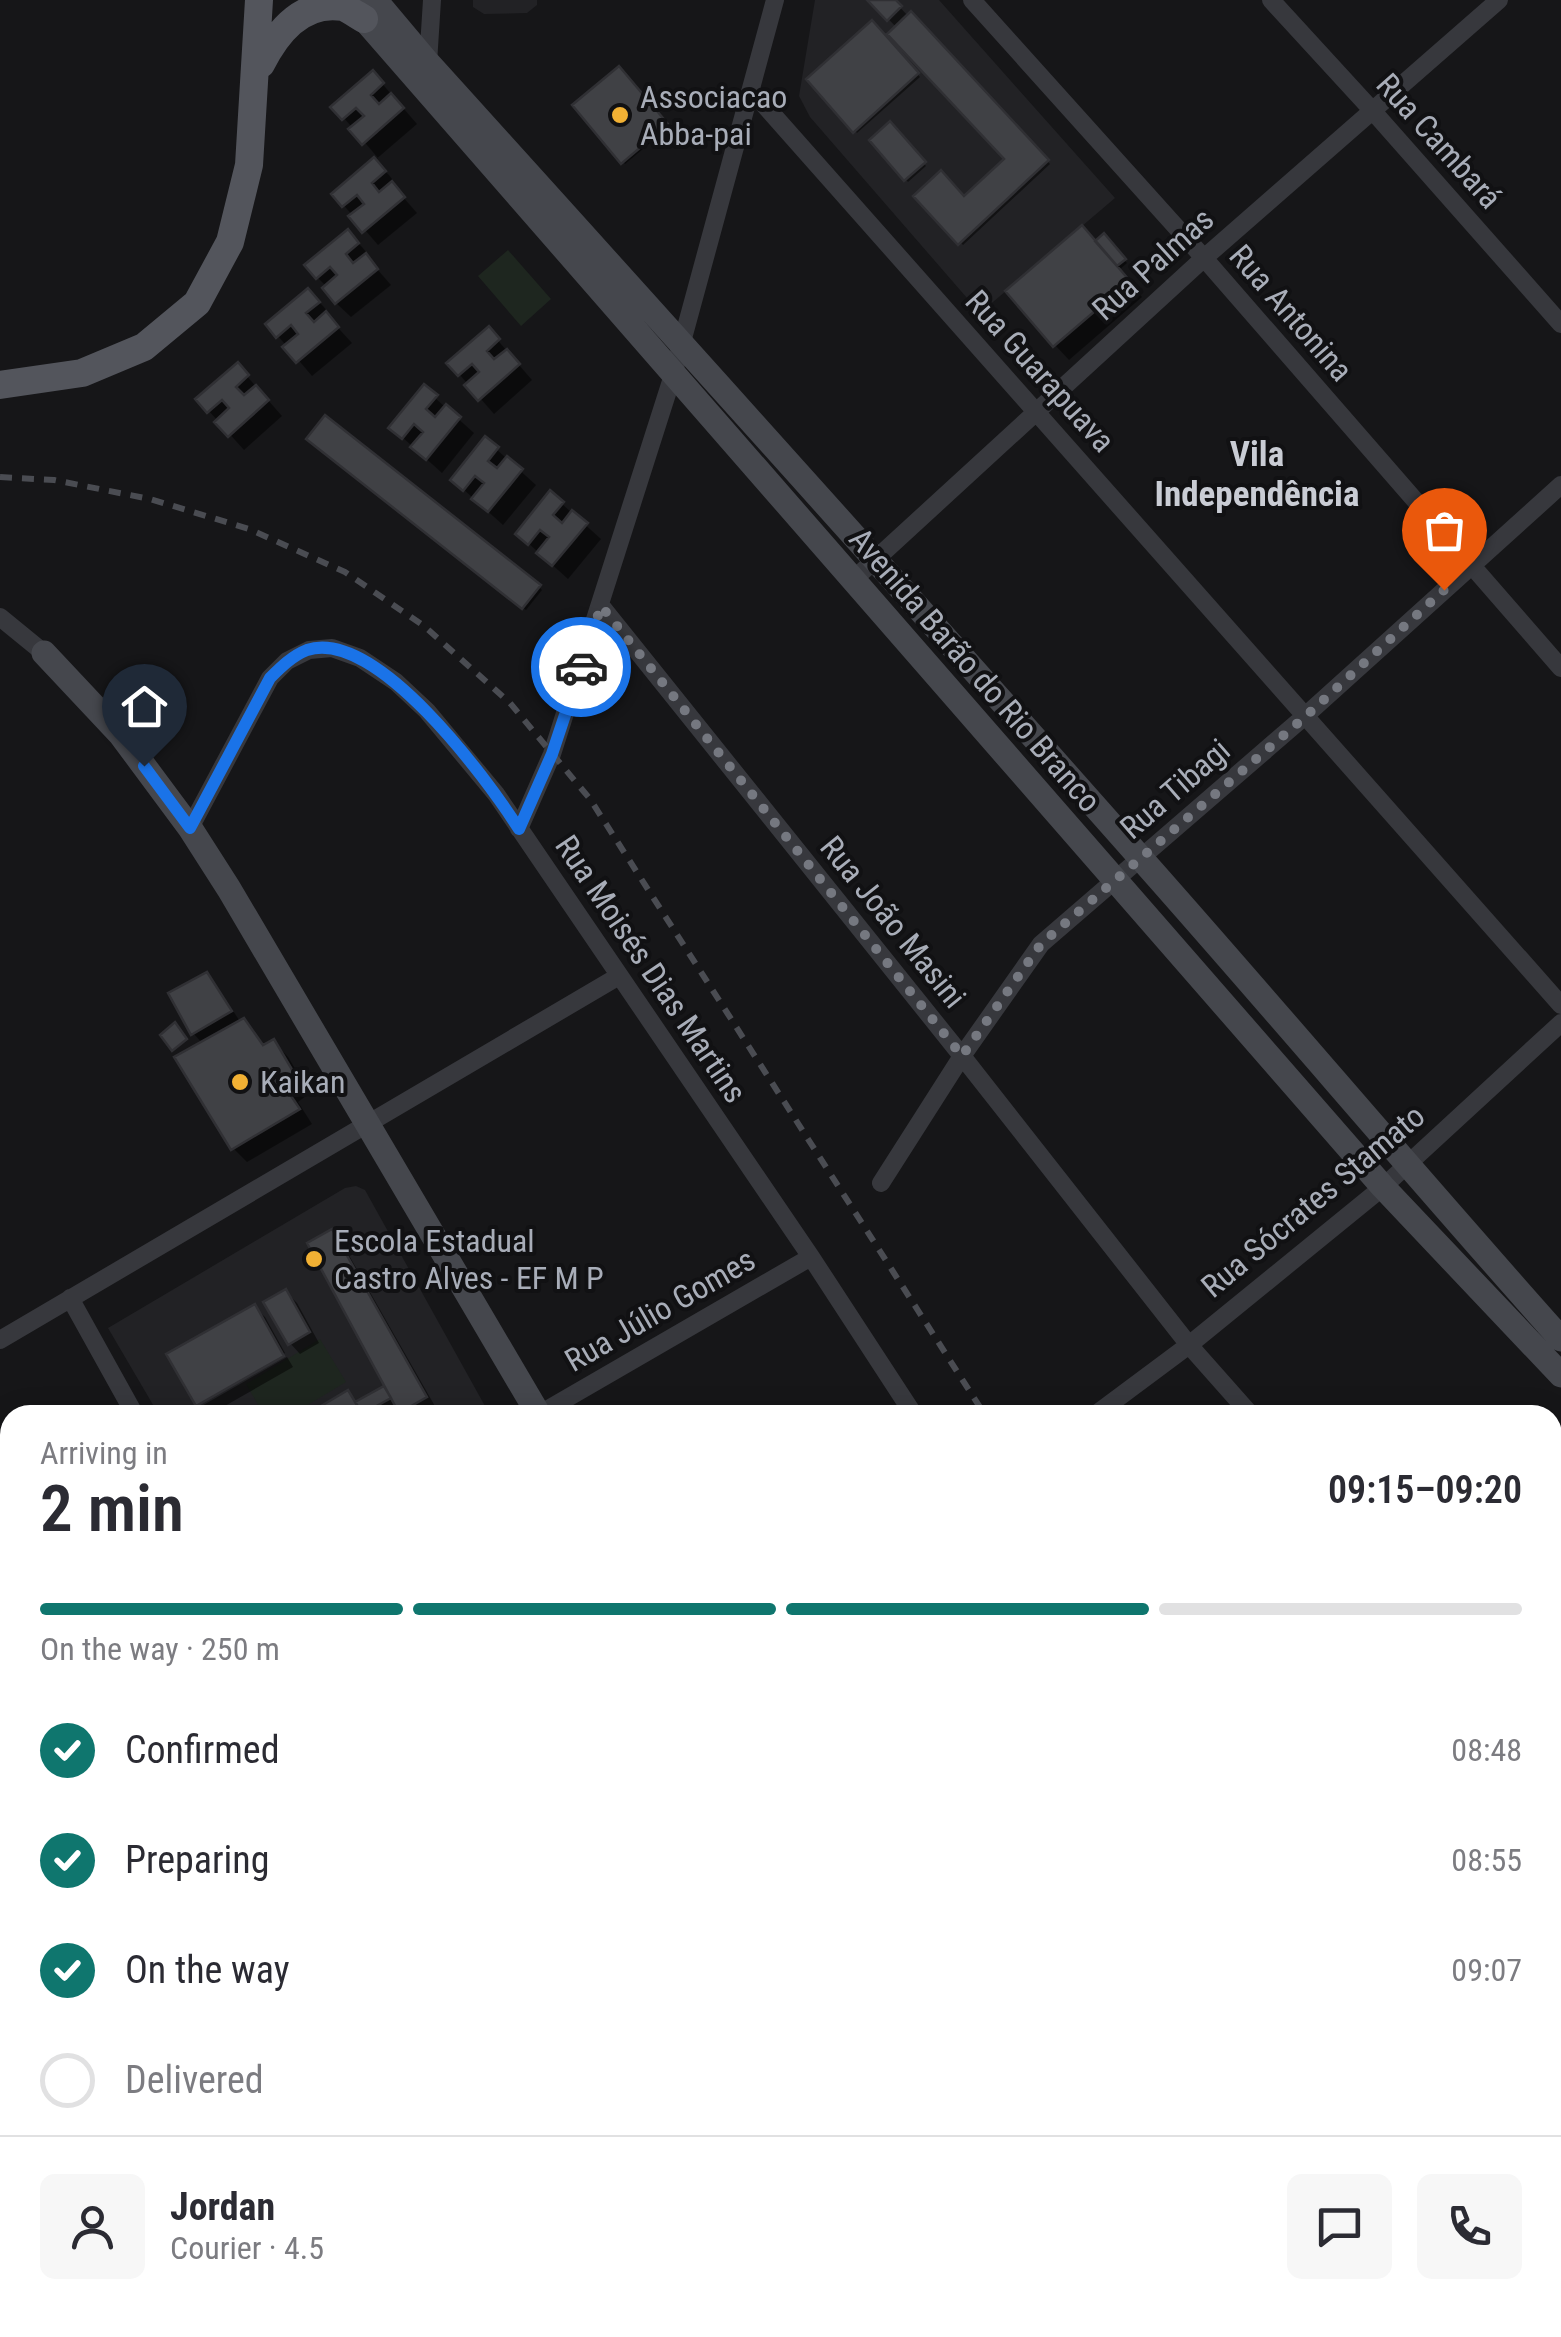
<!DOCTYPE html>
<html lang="en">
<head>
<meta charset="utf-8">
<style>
	body { margin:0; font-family:"Roboto Condensed",sans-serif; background:#f7f7f7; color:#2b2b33; height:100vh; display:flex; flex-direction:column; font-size:38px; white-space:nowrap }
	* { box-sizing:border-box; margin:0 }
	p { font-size:32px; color:#7c7c81 }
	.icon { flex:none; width:55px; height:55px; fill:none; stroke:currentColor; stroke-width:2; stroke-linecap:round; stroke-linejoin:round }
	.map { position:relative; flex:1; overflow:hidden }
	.details { position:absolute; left:0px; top:1405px; width:1562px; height:932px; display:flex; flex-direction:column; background:#fff; border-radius:30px 30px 0 0; box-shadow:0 5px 25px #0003 }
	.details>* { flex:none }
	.pin { position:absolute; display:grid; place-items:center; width:85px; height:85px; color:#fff; margin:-102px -42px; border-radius:50% 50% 50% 0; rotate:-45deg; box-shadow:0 0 10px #0007 }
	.pin .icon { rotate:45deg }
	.courier { position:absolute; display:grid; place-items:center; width:100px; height:100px; margin:-50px; border:8px solid #1a73e8; border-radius:50%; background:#fff; color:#222; box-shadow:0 2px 12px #0007 }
	.overview em { font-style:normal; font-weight:600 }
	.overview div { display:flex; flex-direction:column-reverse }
	.overview { display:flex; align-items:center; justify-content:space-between; height:170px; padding:0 40px }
	h1 { font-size:65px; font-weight:600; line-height:75px }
	.bar { display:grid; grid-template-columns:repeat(4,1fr); gap:15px 10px; align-content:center; height:120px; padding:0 40px }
	.bar i { height:12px; border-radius:8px; background:#e1e1e2 }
	.bar .current { background:#0f766e }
	.bar p { grid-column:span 4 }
	.line { display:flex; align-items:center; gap:25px; padding:0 40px; border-top:2px solid #e1e1e2 }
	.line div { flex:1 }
	.round { display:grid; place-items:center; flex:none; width:105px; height:105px; border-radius:15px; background:#f7f7f7 }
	ol { padding:0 40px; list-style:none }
	li { display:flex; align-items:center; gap:30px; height:110px }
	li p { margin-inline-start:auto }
	li .icon { padding:10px; border-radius:50%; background:#0f766e; color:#fff; stroke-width:4 }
	li:last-child { color:#7c7c81 }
	li i { width:55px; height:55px; border:5px solid #e1e1e2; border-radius:50% }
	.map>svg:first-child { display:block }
	.built { fill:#222225 }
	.green { fill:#1e261f }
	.shadow { fill:#0007 }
	.building { fill:#404145; stroke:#303034; stroke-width:2.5 }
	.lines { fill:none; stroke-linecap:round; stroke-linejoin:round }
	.street { stroke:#37383d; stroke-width:18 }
	.secondary { stroke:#45474d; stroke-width:25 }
	.primary { stroke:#53555c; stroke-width:28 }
	.rail { stroke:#4a4c52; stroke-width:6; stroke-dasharray:12 10; stroke-linecap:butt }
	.done { stroke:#757880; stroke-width:10; stroke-dasharray:0 18 }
	.route { stroke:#1a73e8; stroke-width:12 }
	.poi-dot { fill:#f2b134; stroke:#111113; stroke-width:4 }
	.labels { text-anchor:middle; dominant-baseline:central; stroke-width:8; stroke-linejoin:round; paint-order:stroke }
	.poi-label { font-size:32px; fill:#a8adb8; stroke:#111113; text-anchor:start }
	.street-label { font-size:32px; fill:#a8adb8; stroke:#111113 }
	.neighbourhood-label { font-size:35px; font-weight:bold; fill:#c9ccd4; stroke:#111113 }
</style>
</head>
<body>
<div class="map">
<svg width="1561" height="2337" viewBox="0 0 1561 2337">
	<rect width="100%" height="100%" fill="#161618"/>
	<path class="built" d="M473,0H537V5L527,13L484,14L473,7Z
		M815,0H939L1115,198L980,313L810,117L799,96Z
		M356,1186L365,1190L490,1415H159L108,1328L345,1188Z
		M241,2328H652L657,2337H247Z
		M673,2328H1016L1021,2337H679Z"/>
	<path class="green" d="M508,250L551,299L521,326L478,276Z
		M320,1339L346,1382L291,1415H264L246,1384Z"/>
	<path class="shadow" d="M870,0H893L909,17L911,15L1050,164L963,245L917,196L964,199L1007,159L897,28Z
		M872,24L920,77L857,133L810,80Z
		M619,69L668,128L625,164L576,106Z
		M373,73L417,124L374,161L389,175L398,187L396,189L417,213L378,245L334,194L378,158L344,118Z
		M890,125L926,166L908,182L872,141Z
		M348,233L362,247L372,259L370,261L391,285L351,317L336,303L327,287L317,277Z
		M1104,237L1127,263L1119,270L1142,297L1069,360L1055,345L1096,244Z
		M308,291L323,306L332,317L330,319L352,343L312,376L278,336Z
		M488,329L532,380L494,414L459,374Z
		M237,365L282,416L244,450L199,400Z
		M424,388L474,433L442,473L392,428Z
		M325,419L539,587L542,590L526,610L312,441Z
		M486,440L536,485L503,525L453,480Z
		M551,494L601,539L568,579L518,534Z
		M207,975L217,986L241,1023L244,1021L266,1047L274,1042L288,1057L310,1093L298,1102L312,1124L247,1162L233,1148L203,1044L193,1033Z
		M331,1232L342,1243L436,1408L424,1415H405L400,1409L390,1415H311L348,1393L358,1403L387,1387Z
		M286,1292L297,1303L319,1343L300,1354L290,1343Z
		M254,1307L265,1317L285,1353L198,1402Z
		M287,1357L293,1367L209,1415L200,1407Z
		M276,2328H368L352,2337H284Z
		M533,2328H623L629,2337H517Z
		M698,2328H776L782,2337H704Z
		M997,2329L1002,2337H982Z"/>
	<path class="building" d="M867,0H896L902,6L887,21Z
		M911,11L1049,160L958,245L913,196L941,170L964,196L1004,159L887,34Z
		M872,20L919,73L853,133L806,79Z
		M619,66L668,124L621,164L572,105Z
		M373,70L384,83L371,95L379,104L391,93L404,108L362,145L348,129L364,116L356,108L342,120L330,107Z
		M890,121L926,162L904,181L869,140Z
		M374,157L386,171L372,183L379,192L392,181L405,197L362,233L348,216L364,204L357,195L342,207L331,194Z
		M1082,225L1130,281L1053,347L1005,291Z
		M348,229L359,243L346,254L353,263L366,253L378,269L335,304L322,288L337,275L330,267L316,279L304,265Z
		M1104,233L1126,259L1117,266L1095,241Z
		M308,288L320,302L306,313L314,322L326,311L339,327L296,363L282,347L298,334L291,325L276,338L265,324Z
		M489,326L500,339L487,351L494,359L507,349L520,364L478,401L464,385L479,372L472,364L458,376L446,363Z
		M238,362L249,375L236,387L244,395L256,385L269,400L228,437L214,422L229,408L222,400L207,413L195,399Z
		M424,384L438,395L426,409L435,417L446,404L461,417L426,460L410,447L423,432L414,424L402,439L388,428Z
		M325,415L541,585L522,609L306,439Z
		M485,436L499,447L488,461L497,468L507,456L523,469L488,512L471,499L484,483L475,476L463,491L450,480Z
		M550,490L564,502L553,515L562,523L572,510L588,523L552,566L536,553L549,537L540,530L528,545L515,534Z
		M566,627L581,634L574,649L559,641Z
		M207,972L232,1011L191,1035L168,993Z
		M244,1018L263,1045L274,1039L297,1078L285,1087L300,1109L231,1150L174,1057Z
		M175,1022L187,1039L172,1051L160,1035Z
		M332,1229L427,1397L399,1413L307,1243Z
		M286,1289L310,1332L288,1345L263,1302Z
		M255,1304L284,1356L196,1406L166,1354Z
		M384,1386L391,1398L362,1414L355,1402Z
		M348,1390L363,1415H306Z
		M272,2328H306L286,2337L280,2336Z
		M314,2328H362L346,2337H298Z
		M528,2328H597L602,2335L512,2337Z
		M597,2328H622L628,2337H603Z
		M696,2328H772L778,2337H701Z"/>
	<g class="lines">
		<path class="street" d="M972,0L1204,258L1561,668
			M1271,0L1371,109L1561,324
			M424,68L428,63L432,0
			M752,91L1561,1005
			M853,580L1204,258L1499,0
			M601,606L962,1056L1189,1345L1251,1415
			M0,617L44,653
			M190,828L270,678L287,661L309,650L332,648L360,658L396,682L427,711L496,794L811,1257L914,1415
			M519,829L552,754L673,375L775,0
			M881,1183L962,1056L1041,944L1305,716L1561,485
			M70,1298L135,1415
			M0,1340L619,976
			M538,1415L811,1257
			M1095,1415L1189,1345L1383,1187L1561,1023
			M1552,1700L1561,1716
			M0,1716L10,1711
			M0,1809L10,1815
			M0,1908L10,1925
			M0,2068L10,2062
			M233,2328L239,2337
			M656,2328L662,2337
			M1533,2328L1539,2337
			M96,2337L112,2328"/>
		<path class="secondary" d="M375,0L428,63C666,326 903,589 1138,855C1280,1015 1418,1179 1561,1339
			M351,4L1383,1187L1561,1375
			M44,653L121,735L190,828L229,889L539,1415
			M1552,2123L1561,2116
			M1058,2328L1064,2337
			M1226,2337L1242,2328"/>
		<path class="primary" d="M261,64C276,34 301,0 343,7C350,10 357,15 364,19
			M0,385L82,373L144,347L197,303L230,242L249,165L259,0"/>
		<path class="rail" d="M0,477L54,480L150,499L249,529L345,572L424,626L510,703L590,799L985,1415
			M1552,2129L1561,2153"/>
	</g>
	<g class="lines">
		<path class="done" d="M581,667L601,606L962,1056L1041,944L1306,716L1444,590"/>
		<path class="route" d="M144,766L190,828L270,678C281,667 292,656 307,650C376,627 487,779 519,829L552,754L581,667"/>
	</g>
	<g class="poi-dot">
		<circle cx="620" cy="115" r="10"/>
		<circle cx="240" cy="1082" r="10"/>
		<circle cx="314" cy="1259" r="10"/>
	</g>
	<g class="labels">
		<g class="poi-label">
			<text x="640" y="97">Associacao<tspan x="640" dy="37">Abba-pai</tspan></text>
			<text x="260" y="1082">Kaikan</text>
			<text x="334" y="1241">Escola Estadual<tspan x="334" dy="37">Castro Alves - EF M P</tspan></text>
		</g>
		<g class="street-label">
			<text transform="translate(1439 141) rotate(48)">Rua Cambará</text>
			<text transform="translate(1153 264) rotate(-42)">Rua Palmas</text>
			<text transform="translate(1291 313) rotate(49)">Rua Antonina</text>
			<text transform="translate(1040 371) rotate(48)">Rua Guarapuava</text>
			<text transform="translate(975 670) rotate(49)">Avenida Barão do Rio Branco</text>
			<text transform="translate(1175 789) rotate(-41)">Rua Tibagi</text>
			<text transform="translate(893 922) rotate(51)">Rua João Masini</text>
			<text transform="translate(651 969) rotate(56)">Rua Moisés Dias Martins</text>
			<text transform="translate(1313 1201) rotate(-40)">Rua Sócrates Stamato</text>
			<text transform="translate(660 1310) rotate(-30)">Rua Júlio Gomes</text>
		</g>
		<g class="neighbourhood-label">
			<text x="1257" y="454">Vila<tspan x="1257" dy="40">Independência</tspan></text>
		</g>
	</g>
</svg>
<div class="pin" style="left:1444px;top:590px;background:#ea580c"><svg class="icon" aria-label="bag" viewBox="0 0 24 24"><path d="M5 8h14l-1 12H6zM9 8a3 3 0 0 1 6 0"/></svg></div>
<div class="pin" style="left:144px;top:766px;background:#1f2937"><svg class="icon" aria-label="home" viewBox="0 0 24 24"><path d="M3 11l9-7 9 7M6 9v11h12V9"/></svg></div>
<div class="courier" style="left:581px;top:667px"><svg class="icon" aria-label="car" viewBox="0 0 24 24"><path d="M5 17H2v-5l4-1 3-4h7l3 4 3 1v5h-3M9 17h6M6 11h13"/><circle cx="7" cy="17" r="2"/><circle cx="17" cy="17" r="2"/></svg></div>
<section class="details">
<div class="overview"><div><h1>2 min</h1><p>Arriving in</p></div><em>09:15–09:20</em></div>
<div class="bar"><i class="current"></i><i class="current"></i><i class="current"></i><i></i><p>On the way · 250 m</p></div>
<ol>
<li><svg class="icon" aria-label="check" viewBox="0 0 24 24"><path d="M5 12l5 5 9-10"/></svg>Confirmed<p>08:48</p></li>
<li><svg class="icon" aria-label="check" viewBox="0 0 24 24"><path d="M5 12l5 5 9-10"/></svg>Preparing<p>08:55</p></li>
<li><svg class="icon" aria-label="check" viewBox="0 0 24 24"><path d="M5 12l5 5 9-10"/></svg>On the way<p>09:07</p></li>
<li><i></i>Delivered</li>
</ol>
<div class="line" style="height:180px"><a class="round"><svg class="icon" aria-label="person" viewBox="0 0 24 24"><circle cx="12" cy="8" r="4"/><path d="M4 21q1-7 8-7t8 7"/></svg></a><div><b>Jordan</b><p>Courier · 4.5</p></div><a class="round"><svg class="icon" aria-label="chat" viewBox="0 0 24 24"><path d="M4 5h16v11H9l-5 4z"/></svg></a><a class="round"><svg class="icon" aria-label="phone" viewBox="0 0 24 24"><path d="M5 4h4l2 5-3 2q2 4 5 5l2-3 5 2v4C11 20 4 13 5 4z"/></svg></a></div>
</section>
</div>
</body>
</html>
